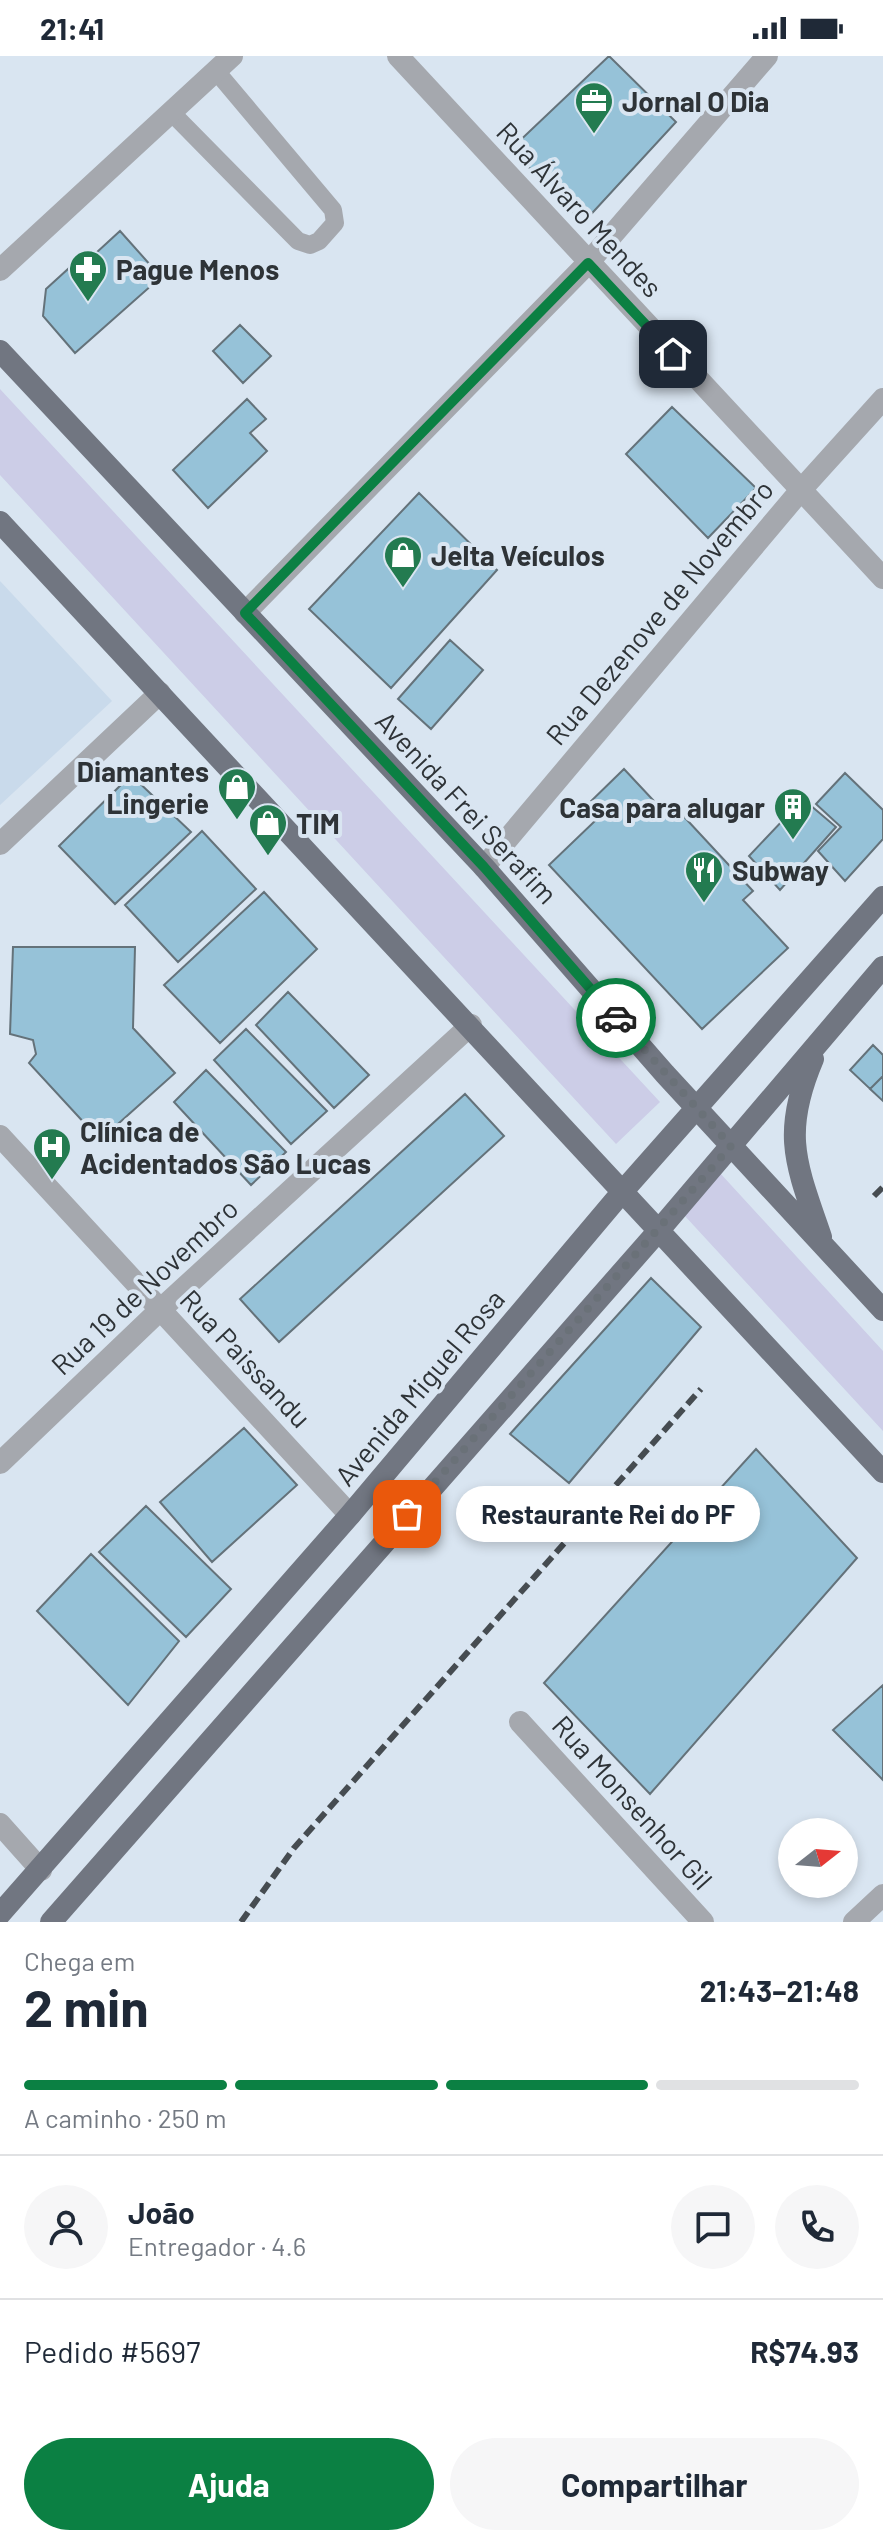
<!DOCTYPE html>
<html lang="pt">
<head>
<meta charset="utf-8">
<style>
	body { margin:0; font-family:Barlow,sans-serif; background:#f6f6f7; color:#1f2937; height:100vh; display:flex; flex-direction:column; font-size:30px; white-space:nowrap }
	* { box-sizing:border-box; margin:0 }
	p { font-size:26px; color:#747a83 }
	.icon { flex:none; width:44px; height:44px; fill:none; stroke:currentColor; stroke-width:2; stroke-linecap:round; stroke-linejoin:round }
	.map { position:relative; height:1866px; overflow:hidden }
	.details { display:flex; flex-direction:column; background:#fff; flex:1 }
	.details>* { flex:none }
	.needle { width:52px; rotate:73deg }
	.buttons { position:absolute; left:778px; top:1762px; display:grid; gap:16px }
	.buttons a { display:grid; place-items:center; width:80px; height:80px; border-radius:50%; background:#fff; box-shadow:0 4px 12px #0003; font-size:40px }
	.pin { position:absolute; display:grid; place-items:center; width:68px; height:68px; color:#fff; margin:-34px; border-radius:16px; box-shadow:0 4px 12px #0006 }
	.courier { position:absolute; display:grid; place-items:center; width:80px; height:80px; margin:-40px; border:6px solid #0b8043; border-radius:50%; background:#fff; color:#222; box-shadow:0 2px 10px #0007 }
	.bubble { position:absolute; height:56px; border-radius:28px; background:#fff; box-shadow:0 4px 12px #0003; font-size:26px; font-weight:700; line-height:56px; text-align:center }
	.summary em { font-style:normal; font-weight:700 }
	.summary div { display:flex; flex-direction:column-reverse }
	.summary { display:flex; align-items:center; justify-content:space-between; height:136px; padding:0 24px }
	h1 { font-size:52px; font-weight:700; line-height:60px }
	.bar { display:grid; grid-template-columns:repeat(4,1fr); gap:12px 8px; align-content:center; height:96px; padding:0 24px }
	.bar i { height:10px; border-radius:6px; background:#e0e1e3 }
	.bar .current { background:#0b8043 }
	.bar p { grid-column:span 4 }
	.line { display:flex; align-items:center; gap:20px; padding:0 24px; border-top:2px solid #e0e1e3 }
	.line div { flex:1 }
	.round { display:grid; place-items:center; flex:none; width:84px; height:84px; border-radius:42px; background:#f6f6f7 }
	.button { display:flex; gap:16px; margin-top:auto; padding:16px 24px }
	.button a { flex:1; height:92px; border-radius:48px; background:#0b8043; color:#fff; font-size:32px; font-weight:700; line-height:92px; text-align:center }
	.button a+a { background:#f6f6f7; color:#1f2937 }
	.status { display:flex; justify-content:space-between; align-items:center; height:56px; padding:0 40px; background:#fff; direction:ltr }
	.status svg { height:22px; fill:currentColor }
	.map>svg:first-child { display:block }
	.built { fill:#c9daeb }
	.green { fill:#cccde7 }
	.building { fill:#96c2d8; stroke:#64727a; stroke-width:2 }
	.lines { fill:none; stroke-linecap:round; stroke-linejoin:round }
	.service { stroke:#a5a8ae; stroke-width:18 }
	.minor { stroke:#a5a8ae; stroke-width:22 }
	.tertiary { stroke:#a5a8ae; stroke-width:22 }
	.primary { stroke:#717681; stroke-width:22 }
	.rail { stroke:#464c51; stroke-width:6; stroke-dasharray:12 6; stroke-linecap:butt }
	.done { stroke:#6a7178; stroke-width:8; stroke-dasharray:0 14.4 }
	.route { stroke:#0b8043; stroke-width:10 }
	.labels { text-anchor:middle; dominant-baseline:central; stroke-width:8; stroke-linejoin:round; paint-order:stroke }
	.poi-label { font-size:28px; font-weight:bold; fill:#2e3337; stroke:#d9e5f1; text-anchor:start }
	.street-label { font-size:28px; fill:#2e3337; stroke:#d9e5f1 }
</style>
</head>
<body>
<div class="status"><b>21:41</b><svg viewBox="0 0 49 12"><path d="M0 12V9h3v3zM5 12V6h3v6zM10 12V3h3v9zM15 12V0h3v12zM26 1h20v11H26zM47 4h2v5h-2z"/></svg></div>
<div class="map">
<svg width="883" height="1866" viewBox="0 0 883 1866">
	<rect width="100%" height="100%" fill="#d9e5f1"/>
	<path class="built" d="M0,525L112,645L0,749Z"/>
	<path class="green" d="M0,333L660,1046L616,1088L0,419Z
		M720,1117L883,1295V1375L684,1159Z"/>
	<path class="building" d="M609,0L676,66L583,167L511,93Z
		M120,175L161,221L75,297L43,260L46,233L79,203L84,208Z
		M240,269L271,300L243,327L213,295Z
		M247,343L266,363L250,377L267,395L208,452L173,414Z
		M672,351L756,432L708,482L626,398Z
		M419,437L497,514L391,632L309,553Z
		M450,584L483,614L431,673L398,643Z
		M624,713L667,759L675,751L753,835L743,844L788,892L702,973L549,809L596,764L584,752Z
		M845,717L883,754V783L845,825L818,795L841,771L816,748Z
		M131,719L191,776L115,848L59,790Z
		M803,743L836,771L780,834L749,800Z
		M202,775L256,833L178,906L125,849Z
		M264,836L317,893L220,987L164,929Z
		M13,891H135L133,972L175,1017L100,1084L29,1007L36,998L33,984L10,978Z
		M288,936L369,1019L334,1052L256,969Z
		M246,973L327,1055L291,1088L214,1004Z
		M873,989L883,999V1045L850,1014Z
		M206,1014L286,1096L251,1129L174,1046Z
		M883,1020V1045L870,1033Z
		M465,1038L504,1080L279,1286L240,1243Z
		M651,1222L701,1271L569,1427L510,1378Z
		M244,1372L297,1429L212,1506L160,1446Z
		M756,1393L857,1502L650,1738L544,1627Z
		M146,1450L231,1533L186,1581L99,1496Z
		M91,1498L179,1585L128,1649L37,1555Z
		M883,1629V1724L833,1674Z"/>
	<g class="lines">
		<path class="service" d="M171,56L298,185L310,189L319,185L335,167L333,154L216,15"/>
		<path class="minor" d="M398,0L883,522
			M0,214L232,0
			M245,557L588,207L767,0
			M484,811L800,435L883,343
			M0,1080L350,1459
			M0,1407L160,1254L471,969
			M520,1666L703,1866
			M0,1768L41,1814
			M854,1866L883,1839"/>
		<path class="tertiary" d="M0,788L160,637"/>
		<path class="primary" d="M0,295L484,811L665,1018L883,1254
			M0,466L883,1416
			M813,1003C781,1078 796,1108 821,1181
			M0,1858L350,1459L623,1135L883,841
			M51,1866L660,1173L883,911"/>
		<path class="rail" d="M874,1140L883,1131
			M241,1866L294,1792L701,1333"/>
	</g>
	<g class="lines">
		<path class="done" d="M407,1458L731,1090L616,962"/>
		<path class="route" d="M616,962L484,811L245,557L588,207L673,298"/>
	</g>
	<defs>
		<symbol id="office-pin" viewBox="-11 -11 22 30"><path d="M0 17L-7.5 6A9.5 9.5 0 1 1 7.5 6Z" fill="#237b50" stroke="#d9e5f1"/><path d="M-6-3h4V-5.5h4V-3h4V5H-6ZM-1-4.5V-3h2v-1.5ZM-6 0V1H6V0Z" fill="#fff"/></symbol>
		<symbol id="pharmacy-pin" viewBox="-11 -11 22 30"><path d="M0 17L-7.5 6A9.5 9.5 0 1 1 7.5 6Z" fill="#237b50" stroke="#d9e5f1"/><path d="M-2-6h4v4h4v4h-4v4h-4v-4h-4v-4h4Z" fill="#fff"/></symbol>
		<symbol id="shop-pin" viewBox="-11 -11 22 30"><path d="M0 17L-7.5 6A9.5 9.5 0 1 1 7.5 6Z" fill="#237b50" stroke="#d9e5f1"/><path d="M-5-2.5h2.3a2.7 3.5 0 0 1 5.4 0H5L5.5 6h-11ZM-1.5-2.5h3a1.5 2.3 0 0 0-3 0Z" fill="#fff"/></symbol>
		<symbol id="building-pin" viewBox="-11 -11 22 30"><path d="M0 17L-7.5 6A9.5 9.5 0 1 1 7.5 6Z" fill="#237b50" stroke="#d9e5f1"/><path d="M-4-6H4V6H1V3H-1V6H-4ZM-2.5-4.3h1.7v1.8h-1.7ZM.8-4.3h1.7v1.8H.8ZM-2.5-1h1.7V.8h-1.7ZM.8-1h1.7V.8H.8Z" fill="#fff"/></symbol>
		<symbol id="restaurant-pin" viewBox="-11 -11 22 30"><path d="M0 17L-7.5 6A9.5 9.5 0 1 1 7.5 6Z" fill="#237b50" stroke="#d9e5f1"/><path d="M-5-6h1v4h1v-4h1v4h1v-4h1v5L-1.5 .5V6h-2V.5L-5-1ZM5-6V6H3V1.5H1.5Q1.5-4 5-6Z" fill="#fff"/></symbol>
		<symbol id="hospital-pin" viewBox="-11 -11 22 30"><path d="M0 17L-7.5 6A9.5 9.5 0 1 1 7.5 6Z" fill="#237b50" stroke="#d9e5f1"/><path d="M-5-5h3v3.5h4V-5h3V5h-3V1.5h-4V5h-3Z" fill="#fff"/></symbol>
	</defs>
	<g fill-rule="evenodd">
		<use href="#office-pin" x="572" y="23" width="44" height="60"/>
		<use href="#pharmacy-pin" x="66" y="191" width="44" height="60"/>
		<use href="#shop-pin" x="381" y="477" width="44" height="60"/>
		<use href="#shop-pin" x="215" y="709" width="44" height="60"/>
		<use href="#building-pin" x="771" y="729" width="44" height="60"/>
		<use href="#shop-pin" x="246" y="745" width="44" height="60"/>
		<use href="#restaurant-pin" x="682" y="792" width="44" height="60"/>
		<use href="#hospital-pin" x="30" y="1069" width="44" height="60"/>
	</g>
	<g class="labels">
		<g class="poi-label">
			<text x="622" y="45">Jornal O Dia</text>
			<text x="116" y="213">Pague Menos</text>
			<text x="431" y="499">Jelta Veículos</text>
			<text x="209" y="715" text-anchor="end">Diamantes<tspan x="209" dy="32">Lingerie</tspan></text>
			<text x="765" y="751" text-anchor="end">Casa para alugar</text>
			<text x="296" y="767">TIM</text>
			<text x="732" y="814">Subway</text>
			<text x="80" y="1075">Clínica de<tspan x="80" dy="32">Acidentados São Lucas</tspan></text>
		</g>
		<g class="street-label">
			<text transform="translate(580 153) rotate(47)">Rua Álvaro Mendes</text>
			<text transform="translate(659 556) rotate(-50)">Rua Dezenove de Novembro</text>
			<text transform="translate(467 751) rotate(47)">Avenida Frei Serafim</text>
			<text transform="translate(144 1230) rotate(-43)">Rua 19 de Novembro</text>
			<text transform="translate(246 1302) rotate(47)">Rua Paissandu</text>
			<text transform="translate(419 1331) rotate(-50)">Avenida Miguel Rosa</text>
			<text transform="translate(633 1746) rotate(48)">Rua Monsenhor Gil</text>
		</g>
	</g>
</svg>
<div class="buttons">
<a><svg class="needle" viewBox="-14 -14 28 28"><path d="M0-13l5 13h-10z" fill="#e53935"/><path d="M0 13l5-13h-10z" fill="#747a83"/></svg></a>
</div>
<div class="pin" style="left:407px;top:1458px;background:#ea580c"><svg class="icon" aria-label="bag" viewBox="0 0 24 24"><path d="M5 8h14l-1 12H6zM9 8a3 3 0 0 1 6 0"/></svg></div>
<div class="pin" style="left:673px;top:298px;background:#1f2937"><svg class="icon" aria-label="home" viewBox="0 0 24 24"><path d="M3 11l9-7 9 7M6 9v11h12V9"/></svg></div>
<div class="courier" style="left:616px;top:962px"><svg class="icon" aria-label="car" viewBox="0 0 24 24"><path d="M5 17H2v-5l4-1 3-4h7l3 4 3 1v5h-3M9 17h6M6 11h13"/><circle cx="7" cy="17" r="2"/><circle cx="17" cy="17" r="2"/></svg></div>
<div class="bubble" style="left:456px;top:1430px;width:304px">Restaurante Rei do PF</div>
</div>
<section class="details">
<div class="summary"><div><h1>2 min</h1><p>Chega em</p></div><em>21:43–21:48</em></div>
<div class="bar"><i class="current"></i><i class="current"></i><i class="current"></i><i></i><p>A caminho · 250 m</p></div>
<div class="line" style="height:144px"><a class="round"><svg class="icon" aria-label="person" viewBox="0 0 24 24"><circle cx="12" cy="8" r="4"/><path d="M4 21q1-7 8-7t8 7"/></svg></a><div><b>João</b><p>Entregador · 4.6</p></div><a class="round"><svg class="icon" aria-label="chat" viewBox="0 0 24 24"><path d="M4 5h16v11H9l-5 4z"/></svg></a><a class="round"><svg class="icon" aria-label="phone" viewBox="0 0 24 24"><path d="M5 4h4l2 5-3 2q2 4 5 5l2-3 5 2v4C11 20 4 13 5 4z"/></svg></a></div>
<div class="line" style="height:104px"><div>Pedido #5697</div><b>R$74.93</b></div>
<div class="button"><a>Ajuda</a><a>Compartilhar</a></div>
</section>
</body>
</html>
